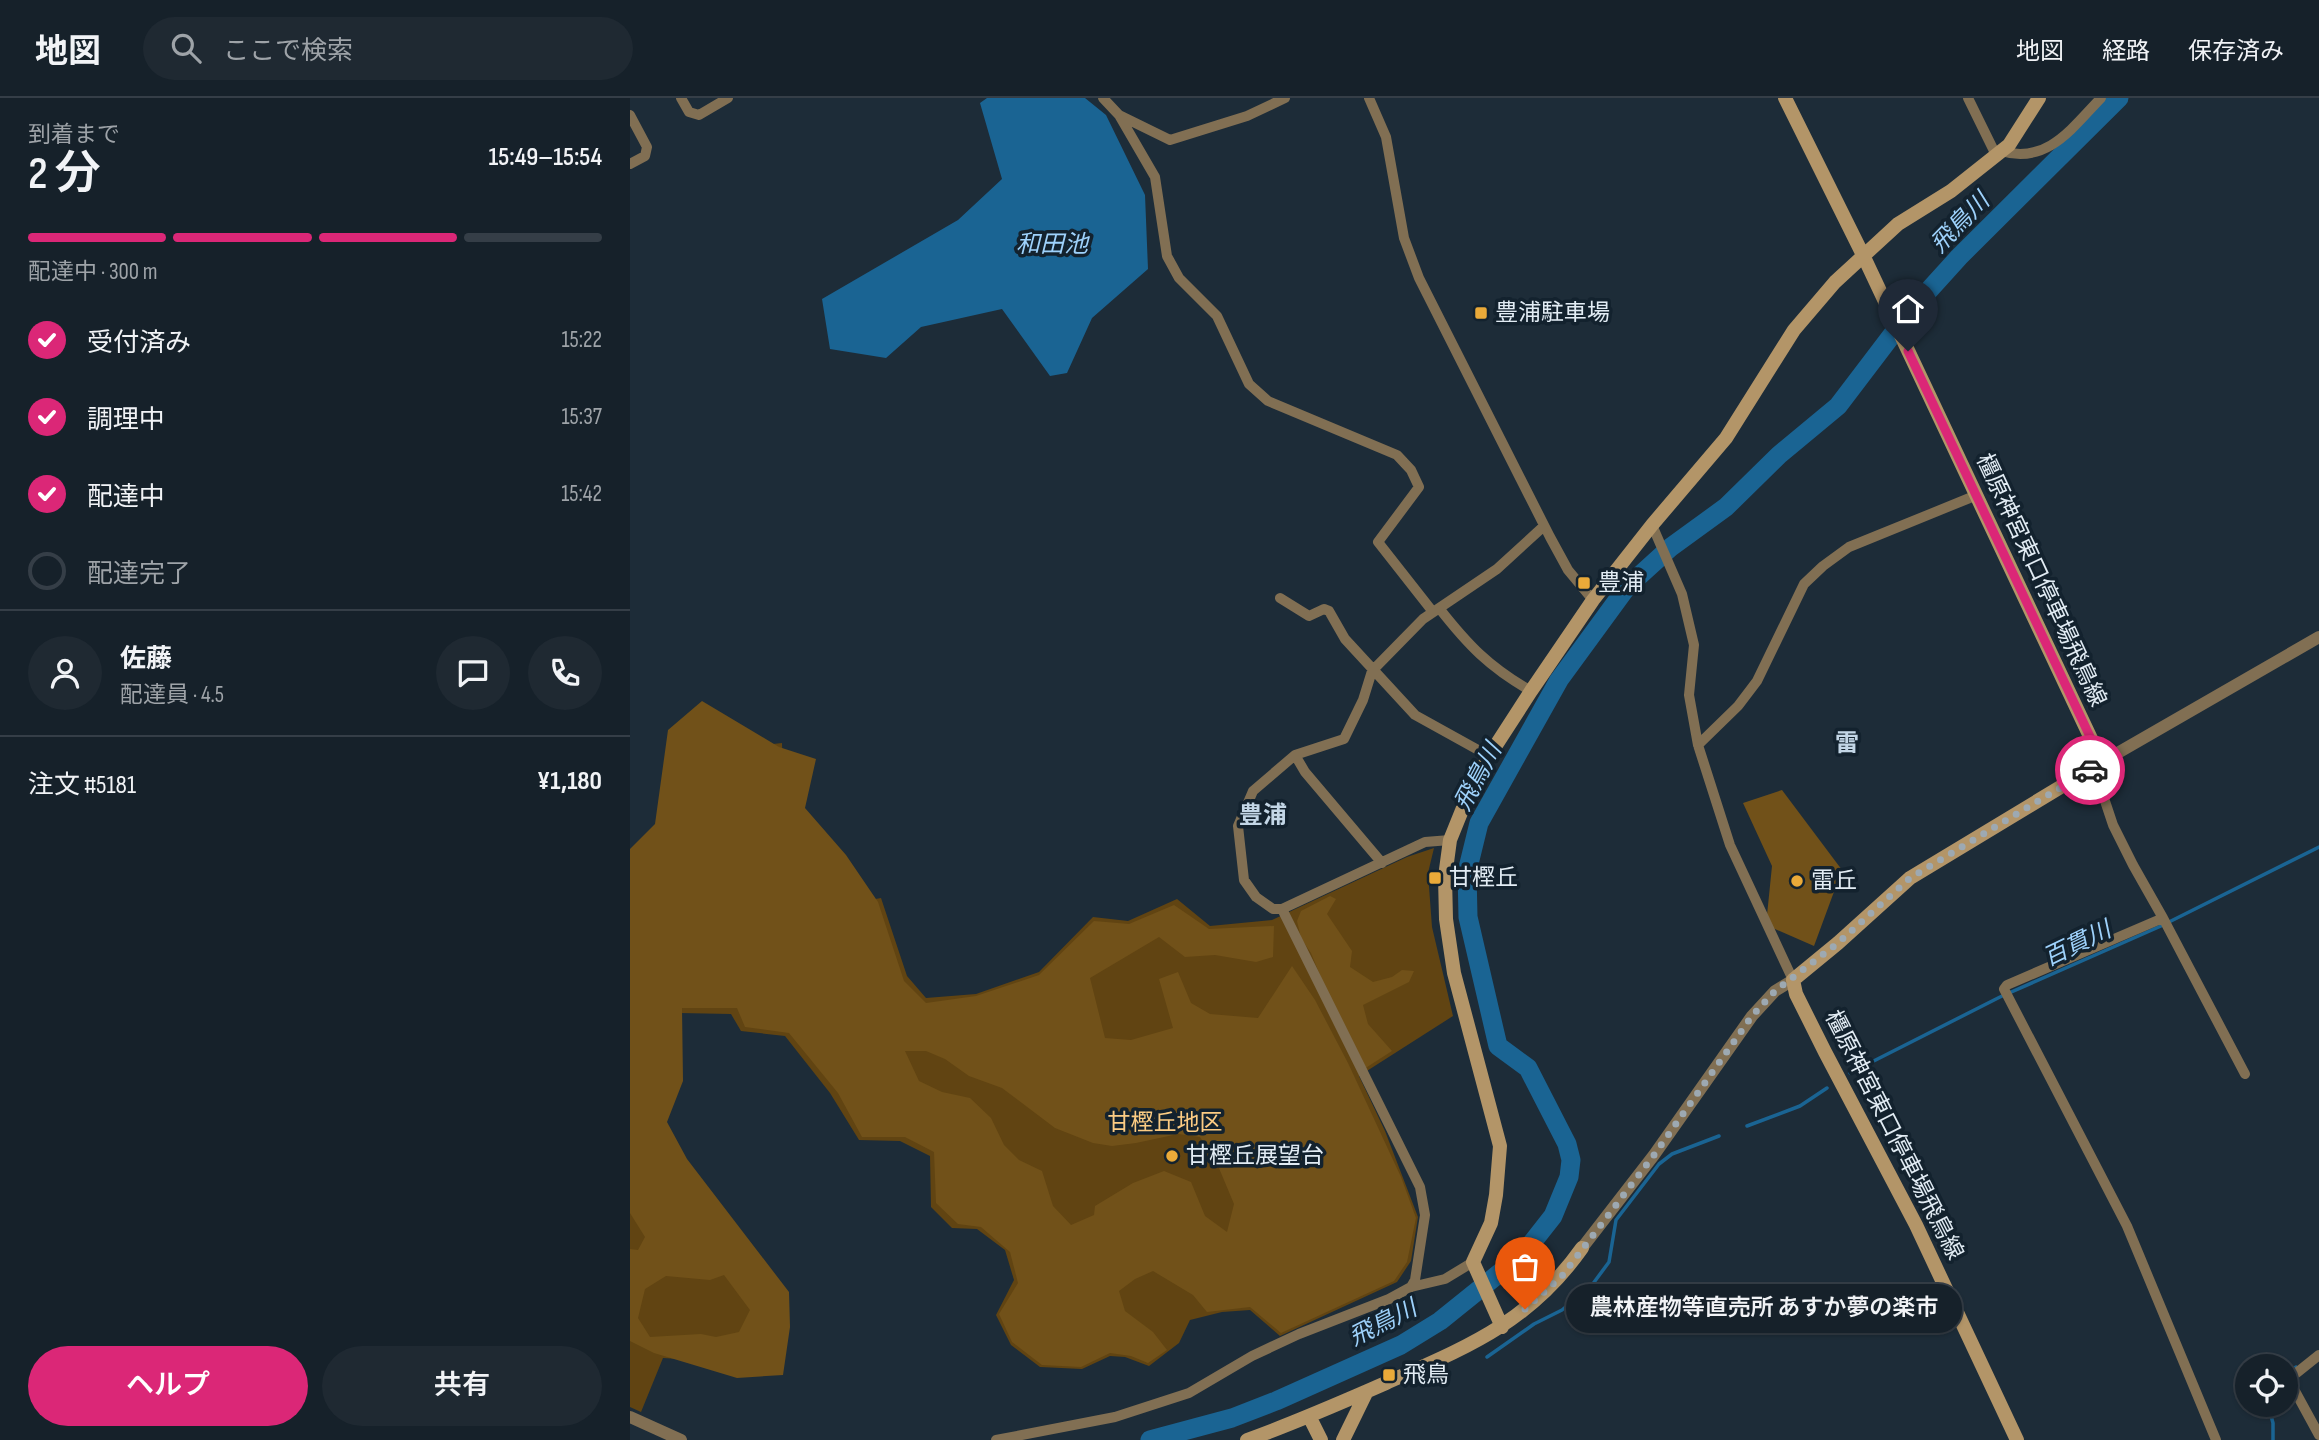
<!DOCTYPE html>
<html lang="ja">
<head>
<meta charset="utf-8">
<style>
	body { margin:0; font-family:"Sofia Sans Condensed","Noto Sans JP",sans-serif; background:#1f2932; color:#f1f3f6; height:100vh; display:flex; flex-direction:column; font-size:26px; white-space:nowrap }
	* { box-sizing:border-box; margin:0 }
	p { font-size:23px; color:#9ea3a8 }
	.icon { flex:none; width:38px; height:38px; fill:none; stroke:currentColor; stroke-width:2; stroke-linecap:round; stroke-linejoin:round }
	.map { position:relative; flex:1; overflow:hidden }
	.panel { display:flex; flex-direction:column; background:#16212a; width:630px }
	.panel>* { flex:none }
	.fabs { position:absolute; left:1605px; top:1256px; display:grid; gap:14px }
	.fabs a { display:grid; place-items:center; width:63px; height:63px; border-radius:50%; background:#16212a; box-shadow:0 2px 5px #0004,0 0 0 2px #353e47; font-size:35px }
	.pin { position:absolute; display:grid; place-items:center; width:60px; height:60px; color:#fff; margin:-72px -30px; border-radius:50% 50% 50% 0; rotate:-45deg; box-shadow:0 0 7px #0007 }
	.pin .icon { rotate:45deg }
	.courier { position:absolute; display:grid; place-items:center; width:70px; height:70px; margin:-35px; border:5px solid #db2777; border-radius:50%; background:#fff; color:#222; box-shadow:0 2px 9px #0007 }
	.bubble { position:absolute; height:49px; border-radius:24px; background:#16212a; box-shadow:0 2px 5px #0004,0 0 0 2px #353e47; font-size:23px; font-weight:600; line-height:49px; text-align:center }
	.headline em { font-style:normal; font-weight:600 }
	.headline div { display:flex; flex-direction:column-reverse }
	.headline { display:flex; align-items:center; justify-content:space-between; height:119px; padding:0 28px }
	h1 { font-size:46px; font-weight:600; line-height:52px }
	.bar { display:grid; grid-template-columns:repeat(4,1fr); gap:10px 7px; align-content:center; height:84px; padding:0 28px }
	.bar i { height:9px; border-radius:5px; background:#353e47 }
	.bar .current { background:#db2777 }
	.bar p { grid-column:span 4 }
	.line { display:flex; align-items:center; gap:18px; padding:0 28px; border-top:2px solid #353e47 }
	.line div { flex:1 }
	.round { display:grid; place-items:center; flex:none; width:74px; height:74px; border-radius:37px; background:#1f2932 }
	ol { padding:0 28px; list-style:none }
	li { display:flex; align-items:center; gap:21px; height:77px }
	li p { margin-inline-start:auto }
	li .icon { padding:7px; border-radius:50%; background:#db2777; color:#fff; stroke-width:4 }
	li:last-child { color:#9ea3a8 }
	li i { width:38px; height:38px; border:4px solid #353e47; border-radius:50% }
	.cta { display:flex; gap:14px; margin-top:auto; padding:14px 28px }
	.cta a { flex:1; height:80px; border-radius:42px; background:#db2777; color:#fff; font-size:28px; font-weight:600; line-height:80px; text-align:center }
	.cta a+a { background:#1f2932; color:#f1f3f6 }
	header { display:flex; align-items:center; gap:42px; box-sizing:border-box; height:98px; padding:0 35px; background:#16212a; border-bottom:2px solid #353e47 }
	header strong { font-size:33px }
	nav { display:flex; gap:38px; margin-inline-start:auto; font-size:24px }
	.search { width:490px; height:63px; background:#1f2932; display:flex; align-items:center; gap:18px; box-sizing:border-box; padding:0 24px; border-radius:38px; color:#9ea3a8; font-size:26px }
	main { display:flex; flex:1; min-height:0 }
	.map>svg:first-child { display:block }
	.green { fill:#614412 }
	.forest { fill:#715119; fill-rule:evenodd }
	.water { fill:#1a6493 }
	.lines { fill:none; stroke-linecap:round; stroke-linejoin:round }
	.stream { stroke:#1a6493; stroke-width:3.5 }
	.river { stroke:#1a6493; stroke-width:19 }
	.minor { stroke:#816f53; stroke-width:10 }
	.tertiary { stroke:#816f53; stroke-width:12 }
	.secondary { stroke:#b39568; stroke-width:14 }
	.done { stroke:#9da9b2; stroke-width:7; stroke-dasharray:0 12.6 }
	.route { stroke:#db2777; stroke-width:9 }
	.poi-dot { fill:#eaaa39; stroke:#13222e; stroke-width:2.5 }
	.labels { text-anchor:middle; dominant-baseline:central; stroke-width:7; stroke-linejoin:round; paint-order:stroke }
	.poi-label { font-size:23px; fill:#e2ecf4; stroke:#13222e; text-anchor:start }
	.street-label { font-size:23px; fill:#e2ecf4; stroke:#13222e }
	.park-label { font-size:23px; fill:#fccc83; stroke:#13222e }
	.water-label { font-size:24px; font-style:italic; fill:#9ed2fc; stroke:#13222e }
	.neighbourhood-label { font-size:24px; font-weight:bold; fill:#c3d6e6; stroke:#13222e }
</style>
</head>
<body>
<header>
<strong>地図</strong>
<div class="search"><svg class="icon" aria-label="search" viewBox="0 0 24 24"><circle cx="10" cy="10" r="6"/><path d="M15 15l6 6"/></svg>ここで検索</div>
<nav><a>地図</a><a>経路</a><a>保存済み</a></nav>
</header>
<main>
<section class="panel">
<div class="headline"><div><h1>2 分</h1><p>到着まで</p></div><em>15:49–15:54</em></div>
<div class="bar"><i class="current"></i><i class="current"></i><i class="current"></i><i></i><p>配達中 · 300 m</p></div>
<ol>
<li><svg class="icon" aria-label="check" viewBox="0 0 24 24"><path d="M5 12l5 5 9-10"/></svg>受付済み<p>15:22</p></li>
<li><svg class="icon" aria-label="check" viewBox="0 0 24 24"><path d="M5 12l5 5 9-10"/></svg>調理中<p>15:37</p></li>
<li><svg class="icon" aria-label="check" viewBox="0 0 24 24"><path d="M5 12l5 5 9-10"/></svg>配達中<p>15:42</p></li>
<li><i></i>配達完了</li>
</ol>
<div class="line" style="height:126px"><a class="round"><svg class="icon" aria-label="person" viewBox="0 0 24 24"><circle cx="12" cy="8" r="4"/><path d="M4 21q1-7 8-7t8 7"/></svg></a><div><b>佐藤</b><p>配達員 · 4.5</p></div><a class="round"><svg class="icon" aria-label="chat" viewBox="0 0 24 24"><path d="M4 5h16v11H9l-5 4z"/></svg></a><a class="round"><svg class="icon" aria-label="phone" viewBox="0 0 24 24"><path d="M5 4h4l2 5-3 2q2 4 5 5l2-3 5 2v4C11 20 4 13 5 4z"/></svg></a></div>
<div class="line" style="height:91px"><div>注文 #5181</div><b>¥1,180</b></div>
<div class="cta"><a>ヘルプ</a><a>共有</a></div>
</section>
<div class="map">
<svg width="1689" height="1342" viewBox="0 0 1689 1342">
	<rect width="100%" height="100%" fill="#1d2c38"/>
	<path class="green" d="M152,645L154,724L195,810L251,800L277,878L296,900L346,896L409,874L463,819L498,823L547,801L580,828L642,822L777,759L804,750L798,775L802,829L823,918L729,978L755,1033L788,1119L781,1163L767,1184L650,1238L620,1212L592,1214L560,1222L549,1245L519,1268L495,1259L480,1258L452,1271L410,1269L381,1247L366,1217L384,1182L375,1152L347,1131L322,1130L301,1109L300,1058L270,1043L229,1042L200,995L155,938L111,933L101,916L49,915L5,1018L148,1204L101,1264L33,1260L11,1314L0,1309V760L35,730L59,655Z"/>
	<path class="forest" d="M72,603L149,649L186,661L175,710L216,757L248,804L274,883L296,905L346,898L409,877L464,823L499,826L544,807L579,831L644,828L643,859L626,864L585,857L555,859L529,839L460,880L475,940L501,942L543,930L529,881L548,874L561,905L580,916L628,920L662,868L685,902L718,965L771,1079L786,1120L777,1164L764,1183L651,1235L620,1209L577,1214L563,1197L523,1173L505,1181L489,1193L495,1213L523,1234L537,1252L518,1265L501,1258L480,1255L451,1269L412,1267L382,1244L369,1216L388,1185L380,1154L351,1129L328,1126L306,1105L304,1054L275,1039H232L208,995L159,935L115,929L107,910H52L53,983L37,1024L57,1061L159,1194L160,1229L153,1277L107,1280L24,1255L0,1243V1151L8,1152L15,1139L0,1115V751L25,726L38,632ZM275,953H296L315,961L339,978L372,990L425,1030L463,1045L482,1048L506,1045L548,1036L570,1039L586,1063L604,1106L597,1134L575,1118L561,1084L534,1073L503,1085L465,1108L464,1117L441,1127L423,1108L412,1073L389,1062L374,1047L361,1020L340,1000L312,994L289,983ZM94,1177L120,1212L109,1234L86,1239L71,1236L20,1239L8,1220L15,1191L36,1178L80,1182Z
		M1152,692L1212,772L1184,848L1136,827L1142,768L1113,705Z
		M700,798L706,801L697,816L722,853L720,869L743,884L762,879L772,872L784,873L779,884L733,907L738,926L762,953L734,971L702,906L681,855L671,840L667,823L671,813Z"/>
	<path class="water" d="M357,0H455L476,17L515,97L518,171L462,220L437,275L420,278L372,211L291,229L256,260L200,251L192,201L328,122L372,81L350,5Z"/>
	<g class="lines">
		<path class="stream" d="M1220,975L1370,899L1531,828L1689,749
			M1117,1028L1170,1008L1197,990
			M857,1259L904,1226L932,1212L962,1187L979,1164L986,1122L1029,1066L1042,1056L1089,1038
			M1656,1274L1666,1269
			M1638,1307L1643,1325V1342"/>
		<path class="river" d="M520,1342L602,1320L646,1303L771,1247L810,1223L877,1169L897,1151L923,1118L939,1079L941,1062L937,1046L898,970L868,948L838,819L837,774L849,725L929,582L997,489L1041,449L1096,409L1149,357L1208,308L1281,212L1329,159L1489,0"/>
		<path class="minor" d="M51,0L59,14L69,17L98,0
			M473,0L489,17L540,42L617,18L655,0
			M739,0L756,39L774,140L789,180L920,439L938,472L963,502
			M1338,0L1366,57
			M0,17L17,49L15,58L0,66
			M489,17L525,79L537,158L549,180L587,218L619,286L638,303L767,357L781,372L789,389L748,444L803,514
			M1371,53C1417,67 1442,30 1471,0
			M1022,427L1052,496L1064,547L1059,597L1068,647L1100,747L1163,882
			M650,500L679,518L694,511L699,513L715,541L785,617L859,658
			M809,510C838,547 859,569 901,593
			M1068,647L1108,608L1127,583L1174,486L1193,468L1219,449L1347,397
			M665,657L714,641L733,602L742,573L793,521L867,471L914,428
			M1464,670L1483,727L1503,767L1533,820L1377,887L1374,891L1497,1128L1586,1342
			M752,765L675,674L665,657L623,693L608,728L614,782L626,799L643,811H652L795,744L820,742
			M652,811L790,1089L795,1117L785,1182L781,1189
			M1533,820L1615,976
			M1689,1257L1664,1277L1660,1284L1689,1337
			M366,1342L485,1319L559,1295L622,1258L669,1236L759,1201L781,1189L815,1181L843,1164"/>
		<path class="tertiary" d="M1472,664L1689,539
			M952,1150L1024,1057L1122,918L1145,893L1163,882
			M0,1319L51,1342"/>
		<path class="secondary" d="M1155,0L1233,157L1472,664L1280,780L1208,845L1163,882L1166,896L1195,954L1286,1127L1387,1342
			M872,1229L843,1164L861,1125L866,1097L870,1048L824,875L816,821L815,779L820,742L839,695L859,658L901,593L963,502L1022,427L1096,340L1164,232L1205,184L1268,126L1321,93L1379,47L1409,0
			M680,1320L691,1342
			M617,1342C665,1325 710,1305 756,1285C837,1249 899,1225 952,1150
			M713,1342L737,1293"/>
	</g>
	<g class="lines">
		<path class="done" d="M895,1211L932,1178L1024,1057L1122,918L1145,893L1208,845L1280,780L1460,672"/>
		<path class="route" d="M1278,253L1472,664L1460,672"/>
	</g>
	<g class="poi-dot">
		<rect x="844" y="208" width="14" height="14" rx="3.5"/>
		<rect x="947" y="478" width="14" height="14" rx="3.5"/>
		<rect x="798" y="773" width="14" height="14" rx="3.5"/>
		<circle cx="1167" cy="783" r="7"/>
		<circle cx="542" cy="1058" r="7"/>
		<rect x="752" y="1270" width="14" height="14" rx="3.5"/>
	</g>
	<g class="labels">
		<g class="poi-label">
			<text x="865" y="215">豊浦駐車場</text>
			<text x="968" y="485">豊浦</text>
			<text x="819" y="780">甘樫丘</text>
			<text x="1181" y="783">雷丘</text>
			<text x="556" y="1058">甘樫丘展望台</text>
			<text x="773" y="1277">飛鳥</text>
		</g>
		<g class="street-label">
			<text transform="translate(1411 482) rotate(65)">橿原神宮東口停車場飛鳥線</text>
			<text transform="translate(1264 1037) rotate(63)">橿原神宮東口停車場飛鳥線</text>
		</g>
		<g class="park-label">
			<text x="535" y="1025">甘樫丘地区</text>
		</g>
		<g class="water-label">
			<text transform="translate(1330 125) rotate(-46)">飛鳥川</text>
			<text x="422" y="146">和田池</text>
			<text transform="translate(848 679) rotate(-62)">飛鳥川</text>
			<text transform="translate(1447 846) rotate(-26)">百貫川</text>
			<text transform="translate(753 1225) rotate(-27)">飛鳥川</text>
		</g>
		<g class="neighbourhood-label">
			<text x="1217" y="645">雷</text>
			<text x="633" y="717">豊浦</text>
		</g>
	</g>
</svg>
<div class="fabs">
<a><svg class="icon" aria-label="locate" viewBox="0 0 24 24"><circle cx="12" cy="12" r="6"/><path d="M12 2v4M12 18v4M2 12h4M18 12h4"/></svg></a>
</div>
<div class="pin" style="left:895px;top:1211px;background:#ea580c"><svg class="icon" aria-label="bag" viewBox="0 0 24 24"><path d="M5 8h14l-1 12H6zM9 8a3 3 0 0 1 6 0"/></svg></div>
<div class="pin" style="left:1278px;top:253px;background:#1f2937"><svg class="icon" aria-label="home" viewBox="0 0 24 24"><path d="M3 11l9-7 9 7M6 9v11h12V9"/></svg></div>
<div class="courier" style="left:1460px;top:672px"><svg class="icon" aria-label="car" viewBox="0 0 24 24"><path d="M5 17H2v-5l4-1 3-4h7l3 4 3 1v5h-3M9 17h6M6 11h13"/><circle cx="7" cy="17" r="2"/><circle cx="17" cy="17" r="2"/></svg></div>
<div class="bubble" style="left:936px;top:1186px;width:396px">農林産物等直売所 あすか夢の楽市</div>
</div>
</main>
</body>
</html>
